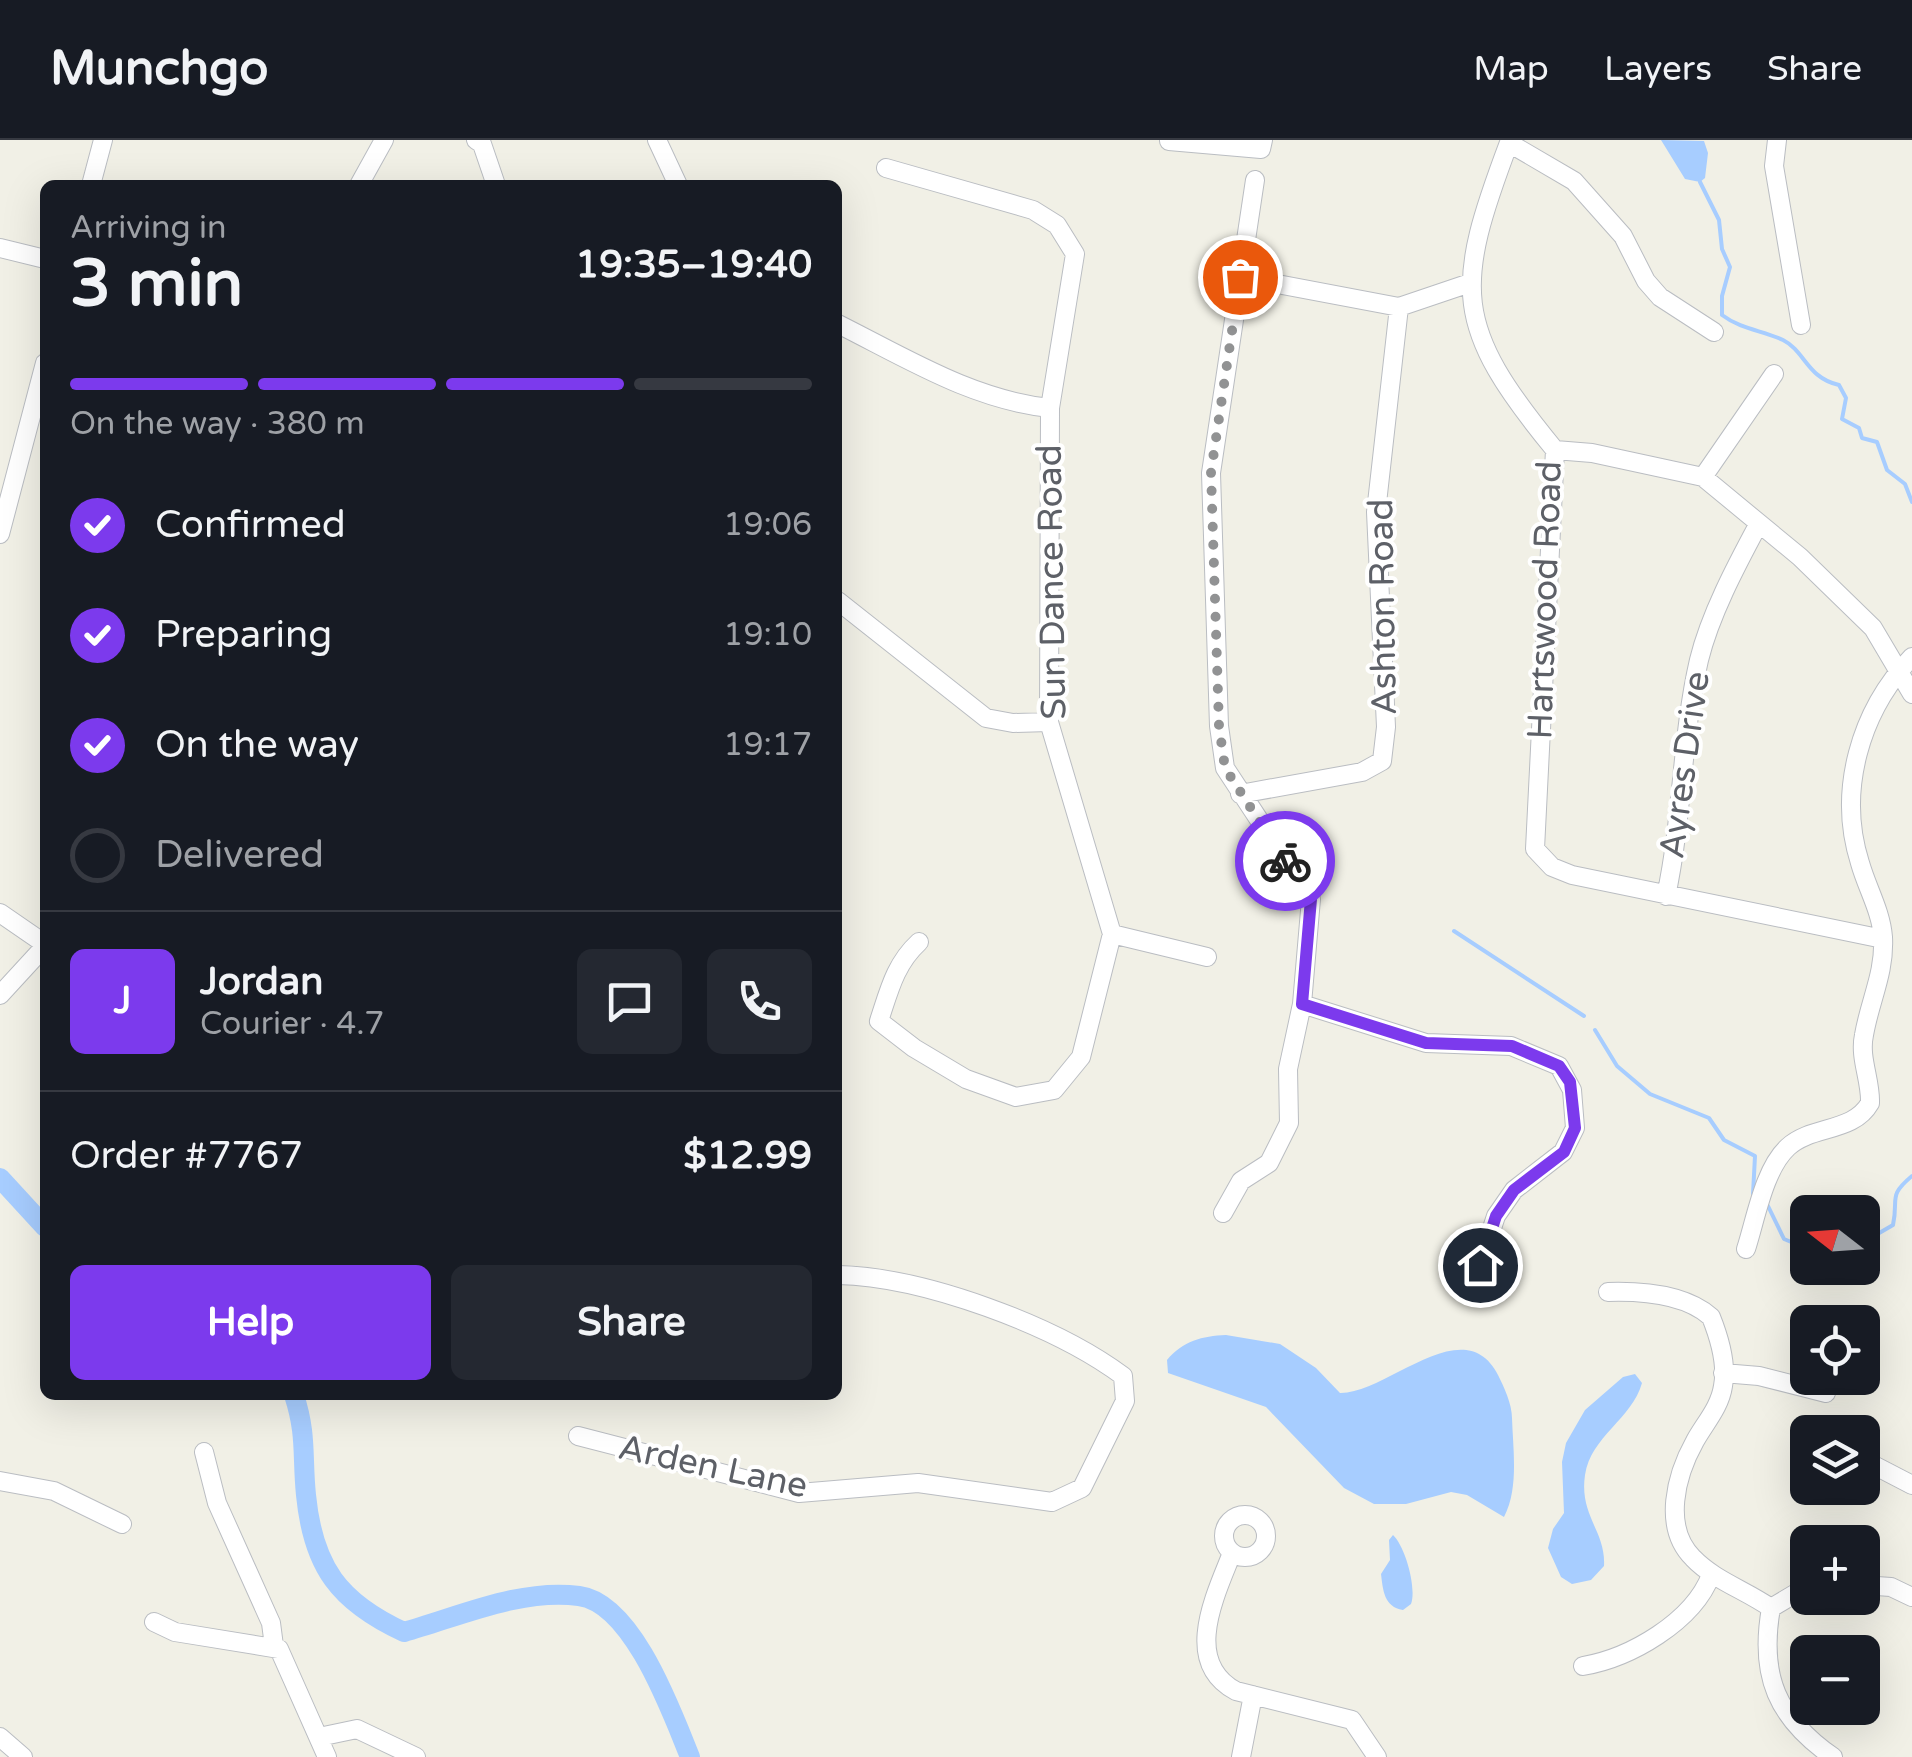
<!DOCTYPE html>
<html lang="en">
<head>
<meta charset="utf-8">
<style>
	body { margin:0; font-family:"Varela Round",sans-serif; background:#242831; color:#f1f3f6; height:100vh; display:flex; flex-direction:column; font-size:38px; white-space:nowrap }
	* { box-sizing:border-box; margin:0 }
	p { font-size:32px; color:#9ea1a6 }
	.icon { flex:none; width:55px; height:55px; fill:none; stroke:currentColor; stroke-width:2; stroke-linecap:round; stroke-linejoin:round }
	.map { position:relative; flex:1; overflow:hidden }
	.details { position:absolute; left:40px; top:40px; width:802px; height:1220px; display:flex; flex-direction:column; background:#171b24; border-radius:15px; box-shadow:0 10px 40px #0002 }
	.details>* { flex:none }
	.needle { width:65px; rotate:287deg }
	.tools { position:absolute; left:1790px; top:1055px; display:grid; gap:20px }
	.tools a { display:grid; place-items:center; width:90px; height:90px; border-radius:15px; background:#171b24; box-shadow:0 10px 40px #0002; font-size:50px }
	.pin { position:absolute; display:grid; place-items:center; width:85px; height:85px; color:#fff; margin:-42px; border:5px solid #fff; border-radius:50%; box-shadow:0 2px 10px #0007 }
	.courier { position:absolute; display:grid; place-items:center; width:100px; height:100px; margin:-50px; border:8px solid #7c3aed; border-radius:50%; background:#fff; color:#222; box-shadow:0 2px 12px #0007 }
	.headline em { font-style:normal; font-weight:700 }
	.headline div { display:flex; flex-direction:column-reverse }
	.headline { display:flex; align-items:center; justify-content:space-between; height:170px; padding:0 30px }
	h1 { font-size:65px; font-weight:700; line-height:75px }
	.bar { display:grid; grid-template-columns:repeat(4,1fr); gap:15px 10px; align-content:center; height:120px; padding:0 30px }
	.bar i { height:12px; border-radius:8px; background:#363941 }
	.bar .current { background:#7c3aed }
	.bar p { grid-column:span 4 }
	.line { display:flex; align-items:center; gap:25px; padding:0 30px; border-top:2px solid #363941 }
	.line div { flex:1 }
	.round { display:grid; place-items:center; flex:none; width:105px; height:105px; border-radius:15px; background:#242831 }
	ol { padding:0 30px; list-style:none }
	li { display:flex; align-items:center; gap:30px; height:110px }
	li p { margin-inline-start:auto }
	li .icon { padding:10px; border-radius:50%; background:#7c3aed; color:#fff; stroke-width:4 }
	li:last-child { color:#9ea1a6 }
	li i { width:55px; height:55px; border:5px solid #363941; border-radius:50% }
	.primary-button { display:flex; gap:20px; margin-top:auto; padding:20px 30px }
	.primary-button a { flex:1; height:115px; border-radius:15px; background:#7c3aed; color:#fff; font-size:40px; font-weight:700; line-height:115px; text-align:center }
	.primary-button a+a { background:#242831; color:#f1f3f6 }
	header { display:flex; align-items:center; gap:60px; box-sizing:border-box; height:140px; padding:0 50px; background:#171b24; border-bottom:2px solid #363941 }
	header strong { font-size:48px }
	nav { display:flex; gap:55px; margin-inline-start:auto; font-size:35px }
	.map>svg:first-child { display:block }
	.water { fill:#a7cdff }
	.lines { fill:none; stroke-linecap:round; stroke-linejoin:round }
	.stream { stroke:#a7cdff; stroke-width:4 }
	.river { stroke:#a7cdff; stroke-width:20 }
	.minor-casing { stroke:#babdc2; stroke-width:20 }
	.minor { stroke:#fff; stroke-width:18 }
	.done { stroke:#919293; stroke-width:10; stroke-dasharray:0 18 }
	.route { stroke:#7c3aed; stroke-width:12 }
	.labels { text-anchor:middle; dominant-baseline:central; stroke-width:8; stroke-linejoin:round; paint-order:stroke }
	.street-label { font-size:35px; fill:#5d6067; stroke:#fff }
</style>
</head>
<body>
<header>
<strong>Munchgo</strong>
<nav><a>Map</a><a>Layers</a><a>Share</a></nav>
</header>
<div class="map">
<svg width="1912" height="1617" viewBox="0 0 1912 1617">
	<rect width="100%" height="100%" fill="#f1f0e6"/>
	<path class="water" d="M1661,0L1704,1L1708,13L1705,38L1700,42L1685,39Z
		M1226,1195L1280,1204L1316,1228L1340,1253C1387,1254 1464,1169 1498,1235C1504,1247 1512,1264 1512,1278C1513,1310 1519,1348 1504,1377L1467,1355L1451,1352L1406,1364H1374L1344,1348L1266,1267L1168,1233L1167,1220C1183,1201 1202,1196 1226,1195Z
		M1635,1234L1642,1243C1632,1279 1591,1296 1585,1335C1579,1376 1606,1391 1604,1426L1591,1440L1572,1444L1561,1437L1548,1408L1553,1389L1564,1373L1562,1322L1566,1303L1585,1270L1623,1237Z
		M1393,1395C1405,1406 1417,1448 1411,1464L1403,1470C1384,1467 1383,1450 1381,1434L1390,1420L1389,1400Z"/>
	<g class="lines">
		<path class="stream" d="M1700,42L1719,80L1722,109L1730,127L1722,156V175C1742,190 1762,190 1783,200C1805,211 1807,238 1839,245L1846,258L1842,279L1859,288L1862,298L1877,302L1887,330L1905,344L1912,362
			M1454,791L1584,876
			M1595,890L1617,926L1650,954L1709,978L1724,1000L1755,1016L1753,1054
			M1768,1066L1784,1099L1808,1109
			M1862,1103L1893,1085C1899,1058 1887,1057 1912,1036"/>
		<path class="river" d="M0,1038L45,1087
			M294,1255C307,1295 302,1316 306,1355C313,1427 339,1462 404,1492C458,1477 521,1448 579,1456C633,1463 672,1573 690,1617"/>
		<defs>
			<path id="minor" d="M476,0L482,4L496,45
				M657,0L678,45
				M1510,0C1454,148 1452,185 1555,310L1535,709L1552,727L1572,735L1883,799
				M1777,0L1774,26L1801,185
				M1169,1L1261,9L1263,0
				M1509,3L1574,41L1623,96L1646,141L1660,157L1714,192
				M886,28L1033,70L1057,85L1075,114L1050,268L1049,582L1112,794L1081,917L1054,950L1016,957L966,939L914,908L879,881C889,851 895,824 919,802
				M91,45L103,0
				M359,45L384,0
				M0,108L45,119
				M1240,137L1399,167L1470,143
				M838,184C906,218 973,260 1050,268
				M1555,310L1592,313L1703,337L1800,417L1873,488L1912,554
				M1703,337L1774,234
				M0,394L45,223
				M838,461L986,578L1013,583L1049,582
				M1240,654L1362,632L1382,621L1386,587L1376,372L1399,167
				M1666,756C1683,678 1681,598 1699,520C1710,475 1736,426 1758,385
				M0,773L45,804
				M1112,794L1207,817
				M0,855L45,806
				M1302,864L1426,903L1511,906L1559,926L1572,950L1575,988L1563,1012L1514,1050L1496,1076L1480,1125
				M1223,1073L1241,1041L1269,1023L1289,983L1288,929L1302,864L1311,759L1225,628L1219,586L1211,333L1255,40
				M1746,1109C1756,1078 1764,1029 1788,1007C1812,985 1853,993 1870,963C1871,940 1859,918 1864,895C1870,860 1885,833 1883,797C1881,771 1867,748 1860,723C1837,651 1860,571 1912,517
				M1608,1152C1642,1151 1685,1154 1711,1177C1719,1197 1727,1225 1723,1246C1720,1267 1705,1283 1695,1301C1676,1335 1662,1387 1693,1418C1714,1440 1745,1450 1771,1468C1759,1536 1777,1578 1833,1617
				M1723,1233L1759,1236L1826,1253
				M578,1296L799,1353L918,1343L1052,1362L1082,1348L1125,1261L1123,1236C1054,1185 924,1137 838,1135
				M204,1312L217,1363L271,1483L274,1506
				M1862,1319L1912,1345
				M0,1341L54,1351L122,1384
				M1224 1396a21 21 0 1 1 42 0a21 21 0 1 1-42 0Z
				M1232,1413C1215,1456 1182,1522 1236,1551L1352,1580L1377,1617
				M1862,1445L1891,1447L1912,1457
				M1771,1468L1808,1446
				M154,1482L175,1492L279,1509L327,1617
				M1583,1526C1630,1518 1693,1482 1711,1435
				M0,1597L23,1617
				M319,1597L357,1589L416,1617
				M1241,1617L1253,1555"/>
		</defs>
		<use href="#minor" class="minor-casing"/>
		<use href="#minor" class="minor"/>
	</g>
	<g class="lines">
		<path class="done" d="M1240,137L1211,332L1219,586L1225,628L1285,721"/>
		<path class="route" d="M1285,721L1311,759L1302,864L1426,903L1512,906L1559,926L1570,942L1575,988L1564,1012L1514,1050L1496,1076L1480,1125"/>
	</g>
	<g class="labels">
		<g class="street-label">
			<text transform="translate(1052 442) rotate(-91)">Sun Dance Road</text>
			<text transform="translate(1545 460) rotate(-88)">Hartswood Road</text>
			<text transform="translate(1383 467) rotate(-91)">Ashton Road</text>
			<text transform="translate(1685 625) rotate(-82)">Ayres Drive</text>
			<text transform="translate(713 1327) rotate(12)">Arden Lane</text>
		</g>
	</g>
</svg>
<div class="tools">
<a><svg class="needle" viewBox="-14 -14 28 28"><path d="M0-13l5 13h-10z" fill="#e53935"/><path d="M0 13l5-13h-10z" fill="#9ea1a6"/></svg></a>
<a><svg class="icon" aria-label="locate" viewBox="0 0 24 24"><circle cx="12" cy="12" r="6"/><path d="M12 2v4M12 18v4M2 12h4M18 12h4"/></svg></a>
<a><svg class="icon" aria-label="layers" viewBox="0 0 24 24"><path d="M12 4l9 5-9 5-9-5zM3 14l9 5 9-5"/></svg></a>
<a>+</a>
<a>−</a>
</div>
<div class="pin" style="left:1240px;top:137px;background:#ea580c"><svg class="icon" aria-label="bag" viewBox="0 0 24 24"><path d="M5 8h14l-1 12H6zM9 8a3 3 0 0 1 6 0"/></svg></div>
<div class="pin" style="left:1480px;top:1125px;background:#1f2937"><svg class="icon" aria-label="home" viewBox="0 0 24 24"><path d="M3 11l9-7 9 7M6 9v11h12V9"/></svg></div>
<div class="courier" style="left:1285px;top:721px"><svg class="icon" aria-label="bike" viewBox="0 0 24 24"><circle cx="6" cy="16" r="4"/><circle cx="18" cy="16" r="4"/><path d="M6 16l4-8h5l3 8M10 8l3 8H6M13 5h3"/></svg></div>
<section class="details">
<div class="headline"><div><h1>3 min</h1><p>Arriving in</p></div><em>19:35–19:40</em></div>
<div class="bar"><i class="current"></i><i class="current"></i><i class="current"></i><i></i><p>On the way · 380 m</p></div>
<ol>
<li><svg class="icon" aria-label="check" viewBox="0 0 24 24"><path d="M5 12l5 5 9-10"/></svg>Confirmed<p>19:06</p></li>
<li><svg class="icon" aria-label="check" viewBox="0 0 24 24"><path d="M5 12l5 5 9-10"/></svg>Preparing<p>19:10</p></li>
<li><svg class="icon" aria-label="check" viewBox="0 0 24 24"><path d="M5 12l5 5 9-10"/></svg>On the way<p>19:17</p></li>
<li><i></i>Delivered</li>
</ol>
<div class="line" style="height:180px"><b class="round" style="background:#7c3aed;color:#fff">J</b><div><b>Jordan</b><p>Courier · 4.7</p></div><a class="round"><svg class="icon" aria-label="chat" viewBox="0 0 24 24"><path d="M4 5h16v11H9l-5 4z"/></svg></a><a class="round"><svg class="icon" aria-label="phone" viewBox="0 0 24 24"><path d="M5 4h4l2 5-3 2q2 4 5 5l2-3 5 2v4C11 20 4 13 5 4z"/></svg></a></div>
<div class="line" style="height:130px"><div>Order #7767</div><b>$12.99</b></div>
<div class="primary-button"><a>Help</a><a>Share</a></div>
</section>
</div>
</body>
</html>
